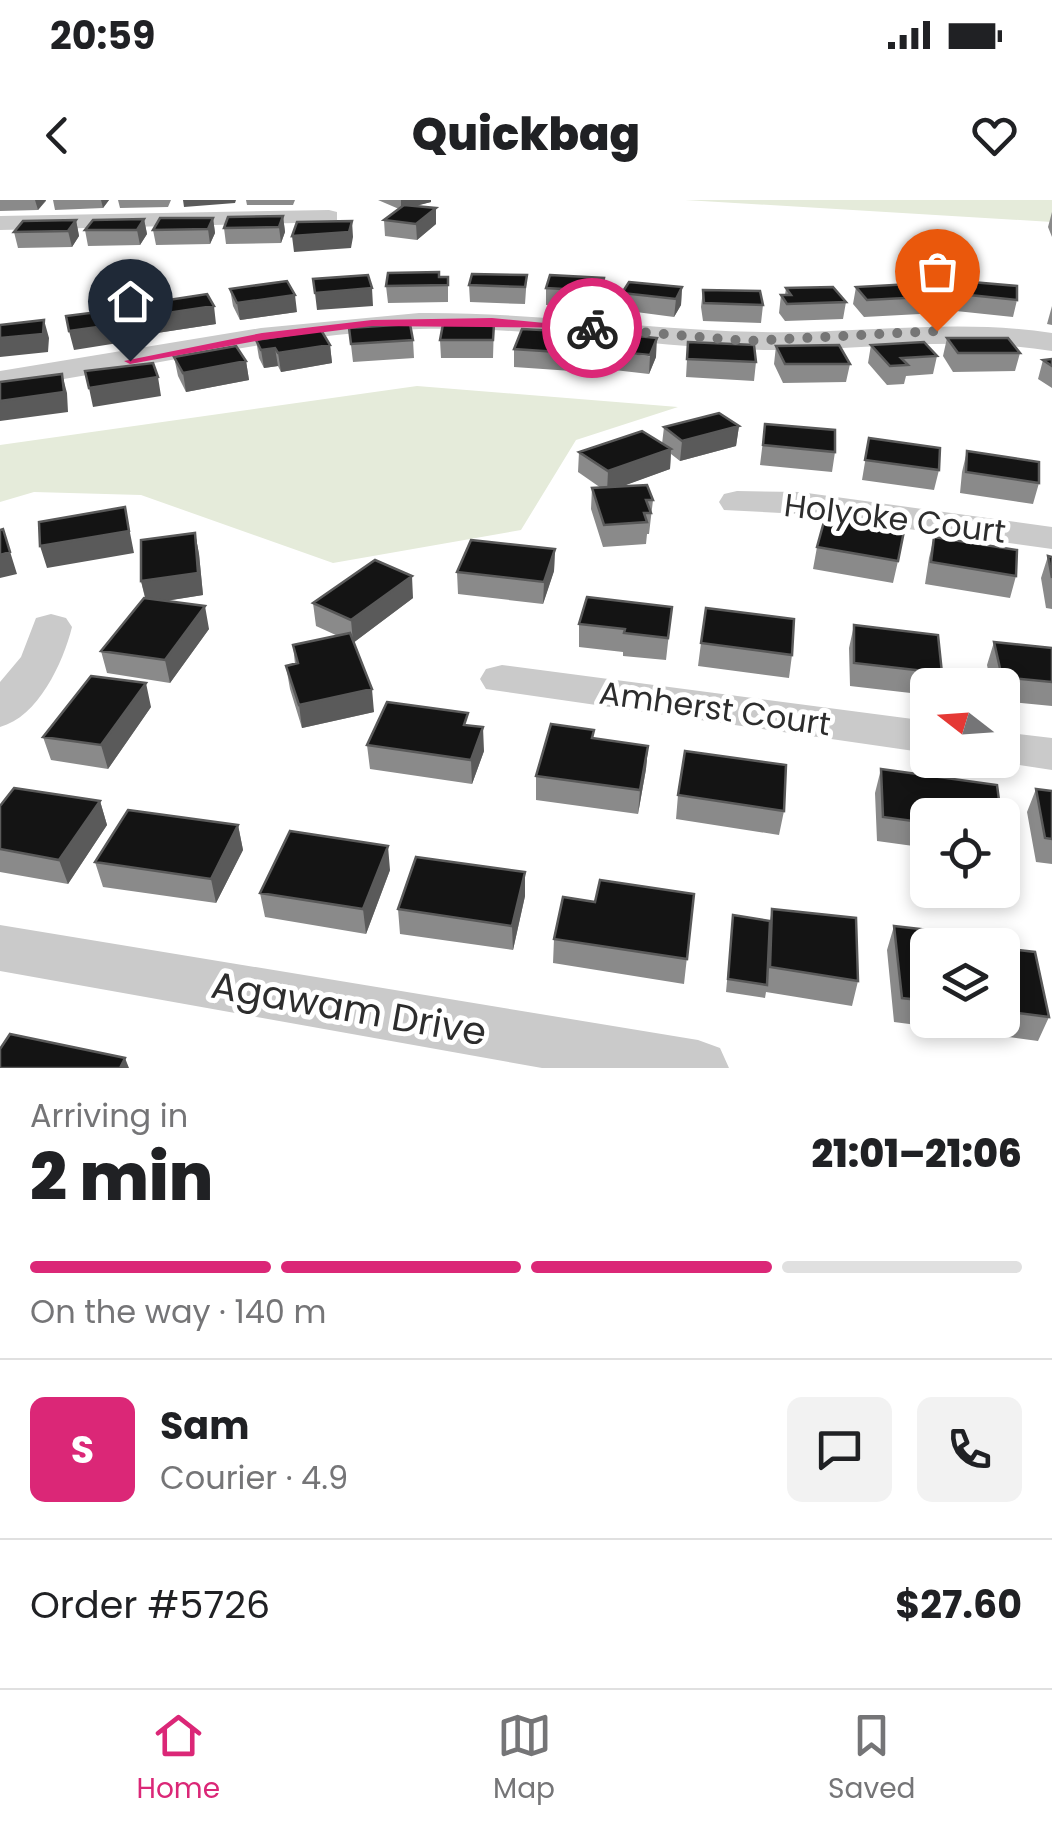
<!DOCTYPE html>
<html lang="en">
<head>
<meta charset="utf-8">
<style>
	body { margin:0; font-family:Poppins,sans-serif; background:#f2f2f2; color:#202124; height:100vh; display:flex; flex-direction:column; font-size:38px; white-space:nowrap }
	* { box-sizing:border-box; margin:0 }
	p { font-size:32px; color:#757577 }
	.icon { flex:none; width:55px; height:55px; fill:none; stroke:currentColor; stroke-width:2; stroke-linecap:round; stroke-linejoin:round }
	.map { position:relative; height:868px; overflow:hidden }
	.details { display:flex; flex-direction:column; background:#fff; flex:1 }
	.details>* { flex:none }
	.needle { width:65px; rotate:287deg }
	.controls { position:absolute; left:910px; top:468px; display:grid; gap:20px }
	.controls a { display:grid; place-items:center; width:110px; height:110px; border-radius:15px; background:#fff; box-shadow:0 5px 15px #0003; font-size:50px }
	.pin { position:absolute; display:grid; place-items:center; width:85px; height:85px; color:#fff; margin:-102px -42px; border-radius:50% 50% 50% 0; rotate:-45deg; box-shadow:0 0 10px #0007 }
	.pin .icon { rotate:45deg }
	.courier { position:absolute; display:grid; place-items:center; width:100px; height:100px; margin:-50px; border:8px solid #db2777; border-radius:50%; background:#fff; color:#222; box-shadow:0 2px 12px #0007 }
	.headline em { font-style:normal; font-weight:800 }
	.headline div { display:flex; flex-direction:column-reverse }
	.headline { display:flex; align-items:center; justify-content:space-between; height:170px; padding:0 30px }
	h1 { font-size:65px; font-weight:800; line-height:75px }
	.bar { display:grid; grid-template-columns:repeat(4,1fr); gap:15px 10px; align-content:center; height:120px; padding:0 30px }
	.bar i { height:12px; border-radius:8px; background:#e0e0e0 }
	.bar .active { background:#db2777 }
	.bar p { grid-column:span 4 }
	.line { display:flex; align-items:center; gap:25px; padding:0 30px; border-top:2px solid #e0e0e0 }
	.line div { flex:1 }
	.round { display:grid; place-items:center; flex:none; width:105px; height:105px; border-radius:15px; background:#f2f2f2 }
	.status { display:flex; justify-content:space-between; align-items:center; height:70px; padding:0 50px; background:#fff; direction:ltr }
	.status svg { height:28px; fill:currentColor }
	header { display:flex; justify-content:space-between; align-items:center; height:130px; padding:0 30px; background:#fff; font-size:45px; font-weight:800 }
	.dock { display:flex; justify-content:space-around; align-items:center; height:140px; border-top:2px solid #e0e0e0; background:#fff; font-size:28px; color:#757577 }
	.dock a { display:grid; justify-items:center; gap:5px }
	.dock .active { color:#db2777 }
	.map>svg:first-child { display:block }
	.green { fill:#e5ebda }
	.lines { fill:none; stroke-linecap:round; stroke-linejoin:round }
	.minor { fill:#cacaca; fill-rule:evenodd }
	.wall { fill:#8a8a8a }
	.shaded-wall { fill:#5a5a5a }
	.building { fill:#141414; stroke:#5a5a5a; stroke-width:2.5 }
	.route { fill:#db2777 }
	.done { stroke:#767676; stroke-width:10; stroke-dasharray:0 18 }
	.labels { text-anchor:middle; dominant-baseline:central; stroke-width:10; stroke-linejoin:round; paint-order:stroke }
	.street-label { font-size:32px; fill:#2d2d2d; stroke:#fff }
	.near-street-label { font-size:38px; fill:#2d2d2d; stroke:#fff }
</style>
</head>
<body>
<div class="status"><b>20:59</b><svg viewBox="0 0 49 12"><path d="M0 12V9h3v3zM5 12V6h3v6zM10 12V3h3v9zM15 12V0h3v12zM26 1h20v11H26zM47 4h2v5h-2z"/></svg></div>
<header><svg class="icon" aria-label="back" viewBox="0 0 24 24"><path d="M15 5l-7 7 7 7"/></svg>Quickbag<svg class="icon" aria-label="heart" viewBox="0 0 24 24"><path d="M12 20l-8-8c-3-5 5-10 8-4 3-6 11-1 8 4z"/></svg></header>
<div class="map">
<svg width="1052" height="868" viewBox="0 0 1052 868">
	<rect width="100%" height="100%" fill="#fff"/>
	<path class="green" d="M685,0H1052V22Z
		M417,186L678,207L576,240L521,330L333,363L141,295L34,292L0,302V245Z"/>
	<g class="lines">
		<path class="minor" d="M329,10L337,12V22L0,30V16Z
			M419,113C534,112 647,130 762,132C860,134 955,118 1052,133V151C956,135 862,151 766,150C650,148 535,126 419,129C278,134 139,169 0,189V171L261,128Z
			M737,291L800,292L1052,327V349L800,314L724,310L719,302L724,294Z
			M51,414L66,418L72,427C63,463 38,517 0,527V482L21,457L36,418Z
			M502,465L928,521V553L486,489L480,479L486,469Z
			M1002,532L1052,538V570L987,560H1002Z
			M0,725L698,840L720,848L729,868H542L0,771Z"/>
	</g>
	<path class="wall" d="M0,0H46V1L38,10L0,11Z
		M53,0H109L103,8L55,10Z
		M118,0H171L168,7L120,8Z
		M246,0H295L293,5H247Z
		M378,0H431V2L414,6L436,8V24L417,40L385,36L384,20L399,9Z
		M1052,12V37L1048,27Z
		M283,16L285,32L281,43L226,44L224,28Z
		M213,18L215,33L210,44L156,45L153,30Z
		M144,19L147,34L140,45L88,46L85,30Z
		M76,20L79,36L72,47L18,48L14,32Z
		M527,75L525,104L470,102L469,85Z
		M439,77H448V102L388,103L386,86Z
		M604,78V95L600,108L546,105V88Z
		M960,81L1017,100L1013,117L956,111Z
		M682,87L681,105L674,117L621,110L622,93Z
		M856,87L924,97L920,114L864,117L853,104Z
		M786,88L846,102L843,119L785,121L779,113L781,95H785Z
		M230,89L297,112L240,120L233,106Z
		M703,90L763,105L761,123L703,121L701,107Z
		M149,103L216,124L157,133L152,120Z
		M1052,106V125L1047,124Z
		M494,124L493,158H441L440,140Z
		M349,128L413,140L414,158L353,162Z
		M947,138L1020,153L1015,171L953,172L943,156Z
		M256,140L330,145L332,163L281,172L278,166L264,168L259,158Z
		M688,142L756,162L754,181L686,177Z
		M871,145L937,156L933,174L906,176L904,184L887,185L868,163Z
		M776,146L850,164L846,182L783,183L774,164Z
		M514,149L579,151L572,171L514,167Z
		M598,150L656,157L649,174L597,168Z
		M174,157L246,161L249,180L186,192L178,176Z
		M1052,159V188L1038,179L1043,160Z
		M765,224L835,252L832,272L760,265Z
		M739,226L736,246L680,261L671,254L670,269L622,286L653,300L649,334H647L646,344L603,347L591,309L592,288H601L578,272L579,252L662,244L664,227Z
		M869,238L939,270L934,290L862,280Z
		M967,251L1039,283L1033,304L960,293L962,272Z
		M195,333L199,354L203,395L164,401L209,429L170,483L107,473L101,451L145,398L141,381Z
		M934,337L1016,376L1010,398L925,384L929,358Z
		M817,347L898,361L893,383L813,369Z
		M555,349L554,371L543,404L458,394L457,372Z
		M1048,356L1052,357V409L1046,408L1041,378Z
		M413,398L353,443L374,512L302,528L290,489L286,466L295,464L293,445L338,436L316,426L313,403Z
		M672,407L666,460L623,456V452L579,447V424Z
		M854,425L942,473L938,485H928V495L850,486L849,448Z
		M994,442L1052,448V506L1002,501V485H991L987,465Z
		M701,443L792,455L789,478L698,466Z
		M151,507L108,569L51,560L43,537Z
		M594,530L593,538L648,546L646,569L638,614L536,600V576Z
		M367,545L484,551L472,584L370,569Z
		M881,569L928,615V648L877,641L875,593Z
		M1036,589L1052,591V664L1036,662L1027,612Z
		M678,595L784,611L779,635L676,619Z
		M100,601L107,625L68,684L0,672V606Z
		M238,625L243,650L216,703L103,687L95,662Z
		M390,670L366,734L265,717L260,693Z
		M525,672V696L513,750L400,734L398,709Z
		M694,694L684,784L553,763L554,739Z
		M772,709L858,781L852,806L766,792L765,798L726,792L733,715L770,721Z
		M894,726L928,745V820H1002V748L1049,817L1038,841L894,822L887,750Z"/>
	<path class="shaded-wall" d="M35,0H46L38,10Z
		M101,0H109L103,8Z
		M183,0H236L235,3L184,7Z
		M401,0H431V2L401,10Z
		M436,8V24L417,40L416,24Z
		M283,16L285,32L281,43L279,27Z
		M213,18L215,33L210,44L208,29Z
		M144,19L147,34L140,45L137,30Z
		M76,20L79,36L72,47L68,31Z
		M352,21L353,37L351,48L294,52L292,36Z
		M604,78V95L600,108L601,91Z
		M682,87L681,105L674,117L676,99Z
		M372,88L373,106L317,110L315,93Z
		M295,95L297,112L240,120L237,103Z
		M214,106L216,124L157,133L154,115Z
		M44,120L49,138L48,152L0,157V138Z
		M134,122L137,140L74,150L69,131Z
		M579,132V151L572,171L573,153Z
		M657,138L656,157L649,174L650,155Z
		M330,145L332,163L281,172L278,153Z
		M275,148L278,166L264,168L261,150Z
		M246,161L249,180L186,192L183,173Z
		M62,174L67,193L68,212L0,221V201Z
		M158,177L161,196L93,207L89,188Z
		M739,226L736,246L680,261L682,241Z
		M671,249L670,269L607,292L608,271Z
		M125,307L134,353L47,368L40,346Z
		M3,329L17,374L0,378V355Z
		M195,333L199,354L203,395L147,404L141,381Z
		M555,349L554,371L543,404L544,382Z
		M412,376L413,398L353,443L351,420Z
		M205,406L209,429L170,483L165,460Z
		M146,483L151,507L108,569L101,545Z
		M372,489L374,512L302,528L299,505Z
		M483,527L484,551L472,584L471,560Z
		M648,546L646,569L638,614L640,590Z
		M100,601L107,625L68,684L59,660Z
		M238,625L243,650L216,703L211,679Z
		M388,646L390,670L366,734L363,709Z
		M525,672V696L513,750L512,726Z
		M125,858L129,868H120Z"/>
	<path class="building" d="M404,5L436,8L416,24L384,20Z
		M283,16L279,27L224,28L228,17Z
		M160,18H213L208,29L153,30Z
		M144,19L137,30H85L93,20Z
		M76,20L68,31L14,32L23,21Z
		M352,21L349,32L292,36L297,22Z
		M439,72V77H448V85L386,86L388,73Z
		M472,74L527,75L525,87L469,85Z
		M368,75L372,88L315,93L313,79Z
		M550,75L604,78L601,91L546,88Z
		M287,81L295,95L237,103L230,89Z
		M960,81L1017,86V100L960,94Z
		M629,82L682,87L676,99L622,93Z
		M911,84L924,97L867,100L856,87Z
		M833,87L846,102L787,104L781,95H791L786,88Z
		M703,90L760,91L763,105L704,103Z
		M207,94L214,106L154,115L149,103Z
		M129,108L134,122L69,131L66,116Z
		M44,120L43,134L0,138V125Z
		M410,124L413,140L351,144L349,128Z
		M443,124H494L493,140H440Z
		M522,129L579,132L573,153L514,149Z
		M321,130L330,145L278,153L275,148L261,150L256,140Z
		M606,133L657,138L650,155L598,150Z
		M947,138H1008L1020,153H958Z
		M688,142L754,145L756,162L687,159Z
		M924,142L937,156L901,158L908,165L890,166L871,145Z
		M839,145L850,164H785L776,146Z
		M236,146L246,161L183,173L174,157Z
		M1052,159V166L1043,160Z
		M153,163L158,177L89,188L85,171Z
		M62,174L64,192L0,201V182Z
		M719,213L739,226L682,241L664,227Z
		M765,224L835,230V252L763,245Z
		M642,231L671,249L608,271L579,252Z
		M869,238L940,248L939,270L865,260Z
		M967,251L1039,262V283L966,272Z
		M647,285L653,300H646L651,313H644L647,322L604,325L592,288Z
		M125,307L129,331L40,346L39,322Z
		M825,318L904,331L898,361L817,347Z
		M3,329L10,352L0,355V330Z
		M195,333L198,373L141,381V340Z
		M934,337L1017,350L1016,376L931,362Z
		M471,340L555,349L544,382L457,372Z
		M1048,356L1052,357V378Z
		M375,360L412,376L351,420L313,403Z
		M587,397L672,407L668,438L624,433L625,429L579,424Z
		M144,398L205,406L165,460L101,451Z
		M706,408L794,419L792,455L701,443Z
		M854,425L938,435L942,473L854,463Z
		M350,433L372,489L299,505L286,466L298,463L293,445Z
		M994,442L1052,448V482L1002,477Z
		M91,476L146,483L101,545L43,537Z
		M387,502L468,513L464,525L483,527L471,560L367,545Z
		M551,524L594,530L592,538L648,546L640,590L536,576Z
		M685,551L786,565L784,611L678,595Z
		M881,569L997,585L1001,615H928V623L883,617Z
		M14,588L100,601L59,660L0,649V606Z
		M1036,589L1052,591V639L1045,638Z
		M128,610L238,625L211,679L95,662Z
		M290,631L388,646L363,709L260,693Z
		M416,657L525,672L512,726L398,709Z
		M600,680L694,694L687,759L554,739L563,697L595,702Z
		M772,709L856,718L858,781L770,767Z
		M733,715L770,721L767,785L728,779Z
		M894,726L989,737L990,745H928V801L902,798Z
		M1002,748L1035,752L1049,817L1002,811Z
		M10,834L125,858L120,868H0V849Z"/>
	<path class="route" d="M492,118L598,128L372,126L262,140L130,164L124,161L262,133L372,120Z"/>
	<g class="lines">
		<path class="done" d="M592,128L748,141L937,131"/>
	</g>
	<g class="labels">
		<g class="street-label">
			<text transform="translate(895 318) rotate(7)">Holyoke Court</text>
			<text transform="translate(715 508) rotate(8)">Amherst Court</text>
		</g>
		<g class="near-street-label">
			<text transform="translate(349 808) rotate(10)">Agawam Drive</text>
		</g>
	</g>
</svg>
<div class="controls">
<a><svg class="needle" viewBox="-14 -14 28 28"><path d="M0-13l5 13h-10z" fill="#e53935"/><path d="M0 13l5-13h-10z" fill="#757577"/></svg></a>
<a><svg class="icon" aria-label="locate" viewBox="0 0 24 24"><circle cx="12" cy="12" r="6"/><path d="M12 2v4M12 18v4M2 12h4M18 12h4"/></svg></a>
<a><svg class="icon" aria-label="layers" viewBox="0 0 24 24"><path d="M12 4l9 5-9 5-9-5zM3 14l9 5 9-5"/></svg></a>
</div>
<div class="pin" style="left:937px;top:131px;background:#ea580c"><svg class="icon" aria-label="bag" viewBox="0 0 24 24"><path d="M5 8h14l-1 12H6zM9 8a3 3 0 0 1 6 0"/></svg></div>
<div class="pin" style="left:130px;top:161px;background:#1f2937"><svg class="icon" aria-label="home" viewBox="0 0 24 24"><path d="M3 11l9-7 9 7M6 9v11h12V9"/></svg></div>
<div class="courier" style="left:592px;top:128px"><svg class="icon" aria-label="bike" viewBox="0 0 24 24"><circle cx="6" cy="16" r="4"/><circle cx="18" cy="16" r="4"/><path d="M6 16l4-8h5l3 8M10 8l3 8H6M13 5h3"/></svg></div>
</div>
<section class="details">
<div class="headline"><div><h1>2 min</h1><p>Arriving in</p></div><em>21:01–21:06</em></div>
<div class="bar"><i class="active"></i><i class="active"></i><i class="active"></i><i></i><p>On the way · 140 m</p></div>
<div class="line" style="height:180px"><b class="round" style="background:#db2777;color:#fff">S</b><div><b>Sam</b><p>Courier · 4.9</p></div><a class="round"><svg class="icon" aria-label="chat" viewBox="0 0 24 24"><path d="M4 5h16v11H9l-5 4z"/></svg></a><a class="round"><svg class="icon" aria-label="phone" viewBox="0 0 24 24"><path d="M5 4h4l2 5-3 2q2 4 5 5l2-3 5 2v4C11 20 4 13 5 4z"/></svg></a></div>
<div class="line" style="height:130px"><div>Order #5726</div><b>$27.60</b></div>
</section>
<nav class="dock">
<a class="active"><svg class="icon" aria-label="home" viewBox="0 0 24 24"><path d="M3 11l9-7 9 7M6 9v11h12V9"/></svg>Home</a>
<a><svg class="icon" aria-label="map" viewBox="0 0 24 24"><path d="M3 6l6-2 6 2 6-2v14l-6 2-6-2-6 2zM9 4v14M15 6v14"/></svg>Map</a>
<a><svg class="icon" aria-label="saved" viewBox="0 0 24 24"><path d="M7 4h10v16l-5-4-5 4z"/></svg>Saved</a>
</nav>
</body>
</html>
